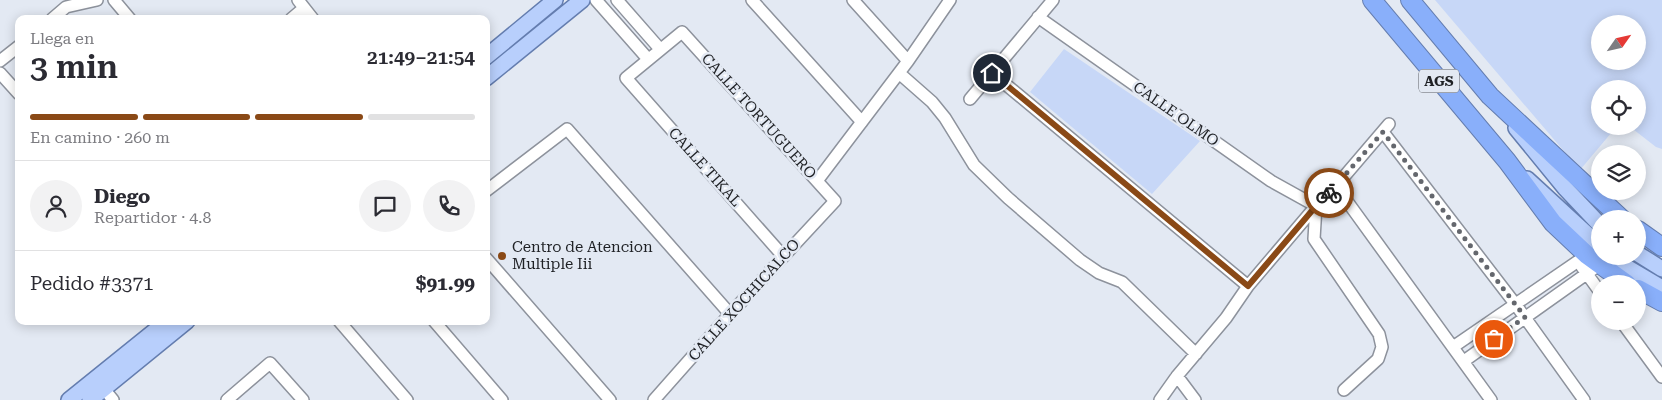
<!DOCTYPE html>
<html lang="es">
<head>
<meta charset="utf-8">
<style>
	body { margin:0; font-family:"Roboto Serif",serif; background:#f2f2f3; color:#2b2b33; height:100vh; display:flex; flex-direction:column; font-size:19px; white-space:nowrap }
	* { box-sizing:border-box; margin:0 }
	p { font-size:16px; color:#7c7c81 }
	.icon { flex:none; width:28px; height:28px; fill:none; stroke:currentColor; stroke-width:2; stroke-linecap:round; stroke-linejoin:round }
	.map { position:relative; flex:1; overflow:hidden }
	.panel { position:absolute; left:15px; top:15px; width:475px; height:310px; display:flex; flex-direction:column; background:#fff; border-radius:10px; box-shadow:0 2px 12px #0003 }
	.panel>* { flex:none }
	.needle { width:32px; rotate:56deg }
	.fabs { position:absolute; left:1591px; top:15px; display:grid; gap:10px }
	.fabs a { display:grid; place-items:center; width:55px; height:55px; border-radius:50%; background:#fff; box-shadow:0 2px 12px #0003; font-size:25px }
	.pin { position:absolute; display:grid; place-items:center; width:42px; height:42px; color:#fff; margin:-21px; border:2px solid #fff; border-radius:50%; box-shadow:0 1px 5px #0007 }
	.courier { position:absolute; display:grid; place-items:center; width:50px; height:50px; margin:-25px; border:4px solid #8a4916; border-radius:50%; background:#fff; color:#222; box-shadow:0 1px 6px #0007 }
	.summary em { font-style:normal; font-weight:600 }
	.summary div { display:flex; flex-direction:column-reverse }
	.summary { display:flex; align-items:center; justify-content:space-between; height:85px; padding:0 15px }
	h1 { font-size:32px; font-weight:600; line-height:38px }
	.bar { display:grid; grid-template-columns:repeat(4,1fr); gap:8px 5px; align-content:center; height:60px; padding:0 15px }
	.bar i { height:6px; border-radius:4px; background:#e1e1e2 }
	.bar .on { background:#8a4916 }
	.bar p { grid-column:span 4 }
	.line { display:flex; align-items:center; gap:12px; padding:0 15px; border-top:1px solid #e1e1e2 }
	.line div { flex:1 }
	.round { display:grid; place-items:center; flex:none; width:52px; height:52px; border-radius:26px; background:#f2f2f3 }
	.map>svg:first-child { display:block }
	.green { fill:#c7d7f7; fill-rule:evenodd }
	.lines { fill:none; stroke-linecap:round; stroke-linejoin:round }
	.minor-casing { stroke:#8d929c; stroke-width:14 }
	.major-casing { stroke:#647daf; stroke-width:18 }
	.highway-casing { stroke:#647daf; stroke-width:20 }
	.minor { stroke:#fff; stroke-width:11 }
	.major { stroke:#b8cffc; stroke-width:15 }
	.highway { stroke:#89affa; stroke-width:18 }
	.done { stroke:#64676d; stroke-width:5; stroke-dasharray:0 9 }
	.route { stroke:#8a4916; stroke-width:6 }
	.poi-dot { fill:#8a4916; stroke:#e3e9f3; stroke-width:2 }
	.labels { text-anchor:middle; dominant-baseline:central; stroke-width:5; stroke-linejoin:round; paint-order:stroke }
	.shield { fill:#e3e9f3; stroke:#5a5d63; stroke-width:1 }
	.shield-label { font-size:14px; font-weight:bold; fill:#1f2125 }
	.street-label { font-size:15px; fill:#1f2125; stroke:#e3e9f3 }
	.poi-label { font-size:15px; fill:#1f2125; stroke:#e3e9f3; text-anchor:start }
</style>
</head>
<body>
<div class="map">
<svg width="1662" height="400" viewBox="0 0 1662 400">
	<rect width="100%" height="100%" fill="#e3e9f3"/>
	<path class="green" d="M1435,0H1662V149L1656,147L1629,126H1638V89H1600V126H1617L1580,170ZM1600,24H1638V61H1600Z
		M1064,49L1200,141L1152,194L1030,92Z"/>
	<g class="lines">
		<defs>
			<path id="minor" d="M114,0L130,19
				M298,0L313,19
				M596,0L648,59
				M617,0L660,49
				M752,0L862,122
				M853,0L908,61
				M1038,17L1271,181L1316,206L1314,239L1379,334L1382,347L1378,359L1344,390
				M52,19L66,7L97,0
				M291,19L304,8
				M0,61L19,46
				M0,73L19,94
				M899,73L932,102L945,118L974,165L1008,198L1080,260L1099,273L1122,282L1196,354
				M992,73L1248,286
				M970,99L1053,0
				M1383,132L1516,305L1584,400
				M817,181L908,61L950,0
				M1336,186L1491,400
				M486,191L567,129L730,314
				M486,258L610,400
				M1582,267L1600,292
				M339,321L407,400
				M434,321L502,400
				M1621,321L1662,377
				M1453,347L1587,255
				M1464,361L1599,265
				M1177,376L1195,400
				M100,384L113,400
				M227,400L270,363L303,400
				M654,400L730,314L835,201L682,32L626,78L783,256
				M1160,400L1177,376L1226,318L1248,286L1316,206L1336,186L1389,124"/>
			<path id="major" d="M486,57L555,0
				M486,78L582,0
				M1516,128L1565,188L1600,225
				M1527,179L1600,246
				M1638,254L1662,269
				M1613,256L1623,265L1662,288
				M69,400L167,321
				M90,400L187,321"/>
			<path id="highway" d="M1372,0L1507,161L1553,223L1587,255L1627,284
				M1410,0L1490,96L1622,219
				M1638,230L1662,247
				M1638,289L1662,302"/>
		</defs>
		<use href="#minor" class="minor-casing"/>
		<use href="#major" class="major-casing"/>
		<use href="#highway" class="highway-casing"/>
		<use href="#minor" class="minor"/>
		<use href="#major" class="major"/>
		<use href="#highway" class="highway"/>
	</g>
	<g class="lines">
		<path class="done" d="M1329,193L1383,132L1525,317L1494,339"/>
		<path class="route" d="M992,73L1248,286L1316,206L1329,193"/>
	</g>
	<circle class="poi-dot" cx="502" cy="256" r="5"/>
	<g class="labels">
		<rect class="shield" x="1419" y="69.5" width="40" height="23" rx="4"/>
		<g class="shield-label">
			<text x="1439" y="81">AGS</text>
		</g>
		<g class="street-label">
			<text transform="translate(1176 114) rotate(35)">CALLE OLMO</text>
			<text transform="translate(759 116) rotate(48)">CALLE TORTUGUERO</text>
			<text transform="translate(705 167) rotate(48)">CALLE TIKAL</text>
			<text transform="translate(744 300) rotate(-48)">CALLE XOCHICALCO</text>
		</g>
		<g class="poi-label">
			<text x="512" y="247">Centro de Atencion<tspan x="512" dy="17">Multiple Iii</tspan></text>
		</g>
	</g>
</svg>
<div class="fabs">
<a><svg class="needle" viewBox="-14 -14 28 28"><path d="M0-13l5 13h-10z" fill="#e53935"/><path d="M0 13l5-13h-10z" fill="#7c7c81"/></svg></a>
<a><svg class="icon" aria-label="locate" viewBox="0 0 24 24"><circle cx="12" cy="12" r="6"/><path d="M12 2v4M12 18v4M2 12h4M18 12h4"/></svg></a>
<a><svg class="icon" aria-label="layers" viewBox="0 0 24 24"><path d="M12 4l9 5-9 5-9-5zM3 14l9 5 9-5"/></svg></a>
<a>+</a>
<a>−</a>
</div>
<div class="pin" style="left:1494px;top:339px;background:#ea580c"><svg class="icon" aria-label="bag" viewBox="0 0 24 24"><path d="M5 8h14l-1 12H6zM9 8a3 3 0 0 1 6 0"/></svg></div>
<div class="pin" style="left:992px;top:73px;background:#1f2937"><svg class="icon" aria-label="home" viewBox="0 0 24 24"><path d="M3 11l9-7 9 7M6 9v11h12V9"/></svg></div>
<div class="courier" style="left:1329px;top:193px"><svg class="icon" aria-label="bike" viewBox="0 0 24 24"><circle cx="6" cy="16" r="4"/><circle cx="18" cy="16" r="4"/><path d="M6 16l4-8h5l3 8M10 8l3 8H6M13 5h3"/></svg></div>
<section class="panel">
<div class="summary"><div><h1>3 min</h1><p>Llega en</p></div><em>21:49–21:54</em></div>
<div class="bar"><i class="on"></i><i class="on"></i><i class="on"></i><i></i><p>En camino · 260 m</p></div>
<div class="line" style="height:90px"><a class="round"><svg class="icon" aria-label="person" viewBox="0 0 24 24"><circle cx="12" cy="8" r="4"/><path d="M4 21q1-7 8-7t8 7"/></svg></a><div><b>Diego</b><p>Repartidor · 4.8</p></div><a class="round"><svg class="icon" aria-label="chat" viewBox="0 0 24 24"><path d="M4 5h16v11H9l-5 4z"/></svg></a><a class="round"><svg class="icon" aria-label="phone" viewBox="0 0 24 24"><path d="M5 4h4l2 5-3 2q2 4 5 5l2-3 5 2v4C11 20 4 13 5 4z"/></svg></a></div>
<div class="line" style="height:65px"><div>Pedido #3371</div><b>$91.99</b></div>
</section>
</div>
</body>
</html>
